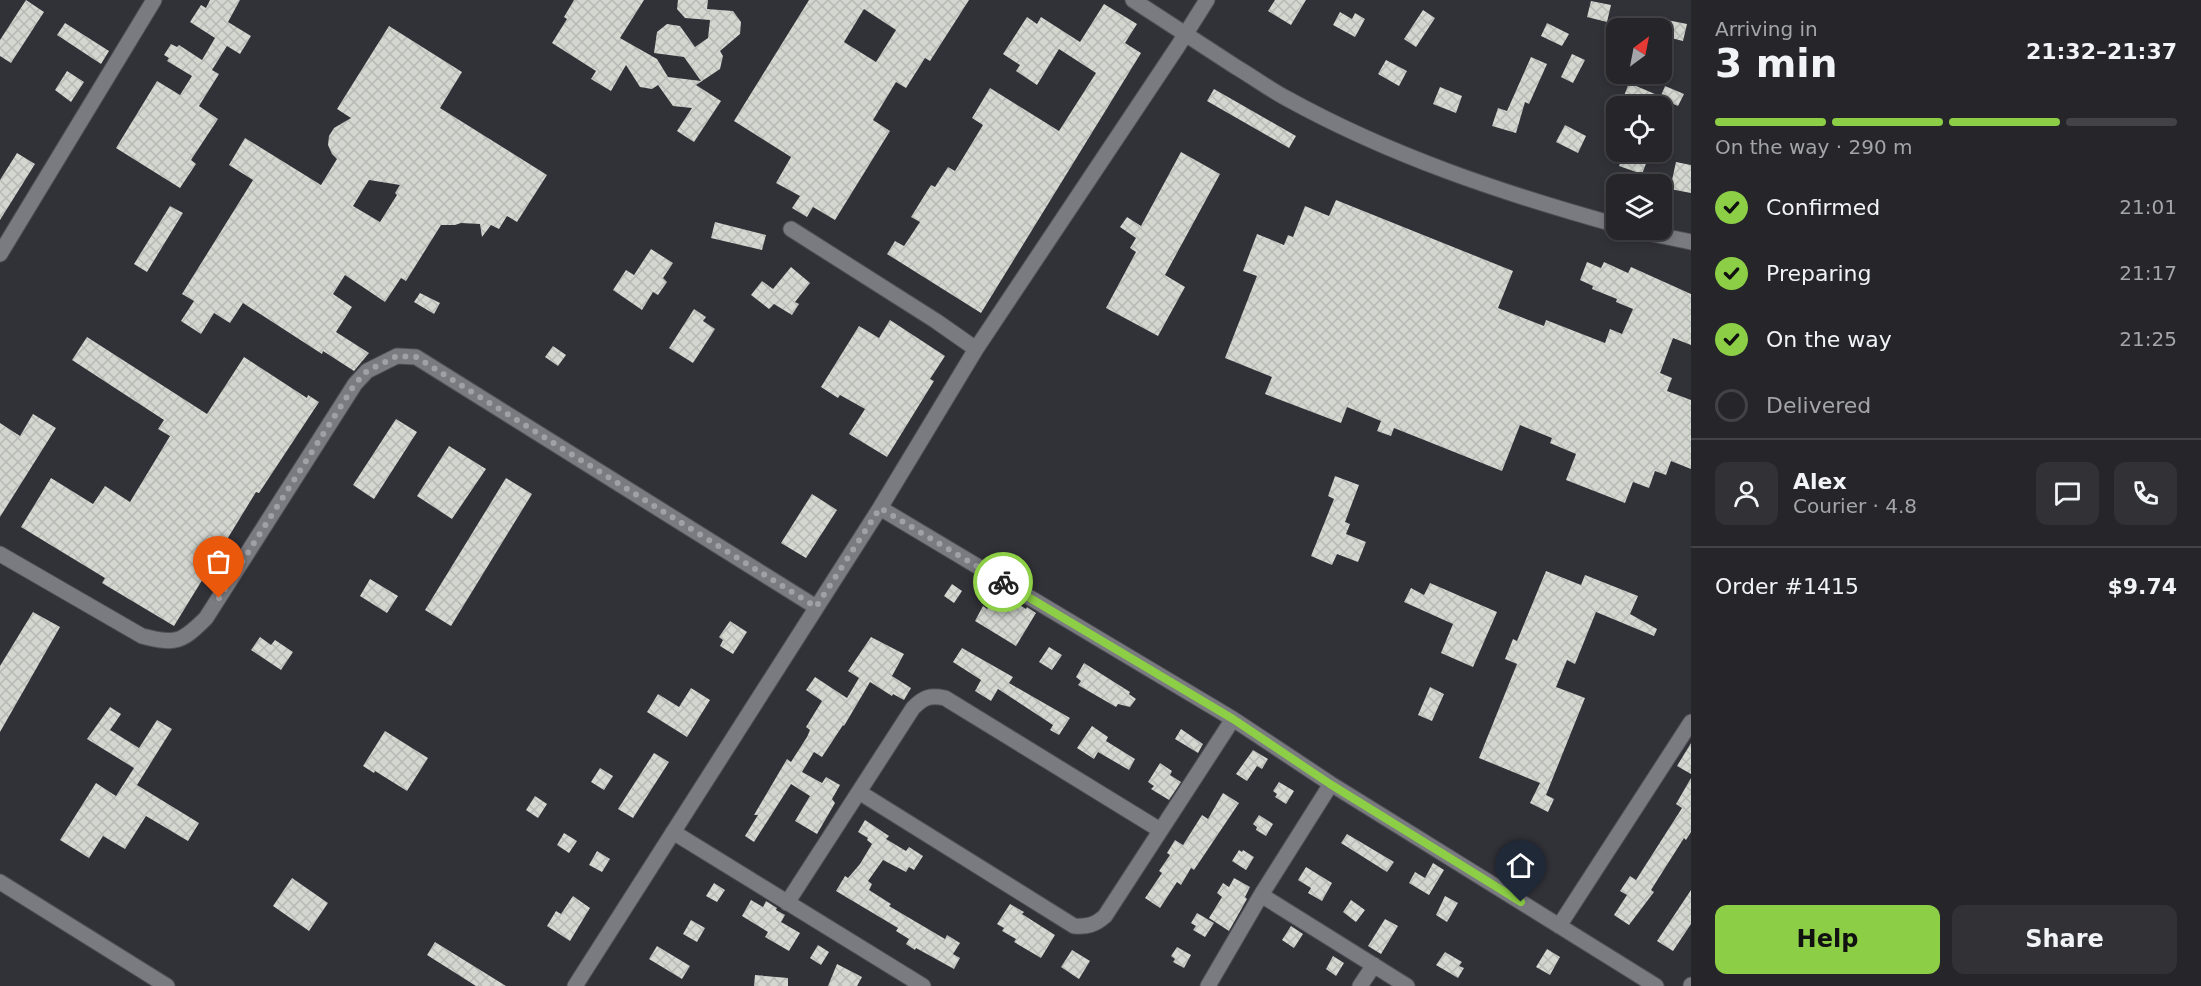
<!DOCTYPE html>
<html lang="en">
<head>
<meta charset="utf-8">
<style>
	body { margin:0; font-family:"DejaVu Sans",sans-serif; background:#313136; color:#f1f3f6; height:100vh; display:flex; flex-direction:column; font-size:22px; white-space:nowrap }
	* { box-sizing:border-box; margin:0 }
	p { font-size:20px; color:#a3a5a8 }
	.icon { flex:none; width:33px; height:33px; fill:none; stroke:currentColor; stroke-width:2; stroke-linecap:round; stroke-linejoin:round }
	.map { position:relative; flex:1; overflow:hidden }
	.sheet { display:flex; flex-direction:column; background:#25252a; width:510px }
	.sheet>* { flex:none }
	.needle { width:39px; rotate:32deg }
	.buttons { position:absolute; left:1606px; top:18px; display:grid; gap:12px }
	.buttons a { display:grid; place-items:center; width:66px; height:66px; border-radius:12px; background:#25252a; box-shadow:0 3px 9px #0003,0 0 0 2px #424247; font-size:30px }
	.pin { position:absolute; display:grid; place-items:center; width:51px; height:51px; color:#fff; margin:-62px -26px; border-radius:50% 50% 50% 0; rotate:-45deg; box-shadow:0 0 6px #0007 }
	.pin .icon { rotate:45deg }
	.courier { position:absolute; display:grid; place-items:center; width:60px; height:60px; margin:-30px; border:4px solid #8cce45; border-radius:50%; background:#fff; color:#222; box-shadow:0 2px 8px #0007 }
	.overview em { font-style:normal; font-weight:700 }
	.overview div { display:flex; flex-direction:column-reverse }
	.overview { display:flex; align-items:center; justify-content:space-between; height:102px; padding:0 24px }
	h1 { font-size:39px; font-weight:700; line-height:45px }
	.bar { display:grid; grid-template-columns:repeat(4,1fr); gap:9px 6px; align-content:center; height:72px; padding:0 24px }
	.bar i { height:8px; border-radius:4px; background:#424247 }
	.bar .selected { background:#8cce45 }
	.bar p { grid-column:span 4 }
	.line { display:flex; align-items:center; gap:15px; padding:0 24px; border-top:2px solid #424247 }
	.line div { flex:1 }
	.round { display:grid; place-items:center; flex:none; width:63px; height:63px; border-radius:12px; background:#313136 }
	ol { padding:0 24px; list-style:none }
	li { display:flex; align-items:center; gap:18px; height:66px }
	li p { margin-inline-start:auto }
	li .icon { padding:6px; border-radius:50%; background:#8cce45; color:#111; stroke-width:4 }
	li:last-child { color:#a3a5a8 }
	li i { width:33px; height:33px; border:3px solid #424247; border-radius:50% }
	.button { display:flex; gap:12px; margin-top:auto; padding:12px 24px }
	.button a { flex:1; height:69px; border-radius:12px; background:#8cce45; color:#111; font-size:24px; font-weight:700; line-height:69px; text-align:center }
	.button a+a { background:#313136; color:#f1f3f6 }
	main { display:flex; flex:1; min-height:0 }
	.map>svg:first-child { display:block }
	.building { fill:url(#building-cross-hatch); fill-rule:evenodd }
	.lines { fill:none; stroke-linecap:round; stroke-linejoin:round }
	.minor-casing { stroke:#4f4f55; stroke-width:17 }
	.minor { stroke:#7a7a81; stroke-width:15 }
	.done { stroke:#a0a0a5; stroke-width:6; stroke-dasharray:0 10.8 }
	.route { stroke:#8cce45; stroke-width:8 }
</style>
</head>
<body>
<main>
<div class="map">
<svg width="1691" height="986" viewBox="0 0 1691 986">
	<defs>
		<pattern id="building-cross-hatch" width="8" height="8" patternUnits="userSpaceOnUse" patternTransform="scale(1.5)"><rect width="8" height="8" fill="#d3d7d0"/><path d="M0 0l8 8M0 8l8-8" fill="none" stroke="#b6b9b4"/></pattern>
	</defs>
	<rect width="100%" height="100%" fill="#313138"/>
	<path class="building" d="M26,0L44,12L11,63L0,56V40Z
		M210,0H240L228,22L251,36L240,54L227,46L212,70L219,74L199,106L218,119L191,160L196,164L180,188L116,148L157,81L180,95L192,76L167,61L169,58L164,55L171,44L177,47L179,45L202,60L215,38L190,22L201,5L206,8Z
		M574,0H644L620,38L657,59L668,77L701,81L684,57L654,53L657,32L667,24L680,26L695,47L708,38L710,20L685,18L677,9L678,0H708L707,9L733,11L741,22L740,34L720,51L723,56L720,69L696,85L721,101L694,142L677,131L692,108L673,106L658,85L652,89L640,87L626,65L611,91L591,79L596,71L552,43L567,19L564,17Z
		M809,0H969L930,61L925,58L906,88L896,82L873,120L890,131L835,220L813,207L807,217L792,208L800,196L776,183L791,157L734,121ZM864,9L896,30L876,62L844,42Z
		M1275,0H1306L1291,25L1268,11Z
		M1591,1L1611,5L1607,22L1587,17Z
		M1104,4L1137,24L1125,43L1141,53L981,313L887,254L895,241L904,246L920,222L911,217L931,185L935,187L948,167L955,171L983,125L972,118L990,88L1059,131L1096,73L1059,49L1037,85L1016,71L1020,65L1003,54L1027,17L1037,24L1041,17L1080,42Z
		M1423,10L1435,18L1416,47L1404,39Z
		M1340,12L1352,19L1355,13L1365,19L1355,37L1333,25Z
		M1667,20L1687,24L1683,41L1663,36Z
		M65,23L109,51L101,64L57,35Z
		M1547,23L1569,34L1562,46L1541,36Z
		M389,26L462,72L440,108L547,175L517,222L507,216L499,229L491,225L482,237L480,224L461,223L455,225H441L406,281L401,278L385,302L345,275L333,294L352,307L336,332L369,353L354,371L323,351L322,354L243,303L230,323L214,313L201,334L181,321L194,301L182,294L253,180L229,165L245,138L321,185L337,159L332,154L328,145L329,136L334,128L351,118L337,109ZM369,180L400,185L395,193L397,195L380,222L353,206Z
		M1572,54L1585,60L1573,83L1561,77Z
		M1531,57L1547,64L1529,104L1525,102L1516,133L1492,126L1498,108L1507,111Z
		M1386,60L1407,71L1399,86L1378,74Z
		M67,71L84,82L71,102L55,90Z
		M1629,83L1655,94L1650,106H1620Z
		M1665,86L1684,94L1678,106L1660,98Z
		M1440,87L1462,96L1456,113L1433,104Z
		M1214,89L1296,136L1289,148L1207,101Z
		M1565,125L1586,136L1578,153L1556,142Z
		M1181,152L1220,174L1165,275L1185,287L1158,336L1106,308L1136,252L1130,248L1136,238L1120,227L1127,217L1141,226Z
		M1625,152H1638L1649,156L1642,174L1619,166Z
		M17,153L35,164L0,220V180Z
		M1676,162L1691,165V193L1670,189Z
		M1336,200L1513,271L1498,308L1544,326L1546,320L1605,343L1610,329L1622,334L1633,309L1616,302L1617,299L1592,289L1593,286L1580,280L1587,262L1601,268L1604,262L1628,273L1631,267L1691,294V345L1673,338L1660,373L1672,378L1667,391L1691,400V469L1671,461L1666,475L1655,471L1649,488L1633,482L1625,503L1566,480L1576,454L1550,443L1552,438L1520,425L1502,471L1394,428L1391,436L1377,431L1381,421L1347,407L1341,423L1265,394L1272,377L1225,358L1257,276L1243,271L1257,234L1284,245L1288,235L1293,237L1305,206L1329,216Z
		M170,206L183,213L147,272L134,264Z
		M715,222L766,235L762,250L711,238Z
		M651,249L673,263L663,278L667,282L658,295L653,292L642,310L613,290L626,270L634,275Z
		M791,267L810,283L795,302L799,304L792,315L774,304L769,309L751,295L762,281L773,289Z
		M420,293L440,303L434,314L414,302Z
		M694,309L706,317L703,321L715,329L693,363L669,348Z
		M890,320L945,356L930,379L934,381L887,457L849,434L865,409L840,395L838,398L821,387L859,326L879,338Z
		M87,337L207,414L244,357L307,398L308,395L319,402L259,493L256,492L174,626L102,583L105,578L21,527L51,478L93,504L105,486L130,502L170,436L158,429L164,420L72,360Z
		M553,346L566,355L558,366L545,357Z
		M33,414L56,428L0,517V423L20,436Z
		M396,419L417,432L374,499L353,485Z
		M449,446L486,469L452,519L417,496Z
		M1335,476L1359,485L1345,522L1350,524L1346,534L1366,542L1358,562L1337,554L1332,565L1311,556L1334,499L1328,496Z
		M506,478L532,494L451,626L425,610Z
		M812,494L837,510L806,558L781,543Z
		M1546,571L1581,585L1585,575L1638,596L1630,614L1657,629L1654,636L1596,612L1575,664L1567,660L1556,687L1585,698L1546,795L1554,799L1548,812L1530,803L1540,783L1479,758L1517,664L1505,659L1513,639L1517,641Z
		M370,579L398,596L387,613L360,596Z
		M1430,583L1497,612L1473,667L1441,653L1453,624L1404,602L1411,588L1424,595Z
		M952,584L962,591L954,603L944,596Z
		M1010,599L1026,609L1027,607L1036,613L1016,646L975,621L983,606L987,609L993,600L1004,607Z
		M33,612L60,627L0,732V666Z
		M730,621L747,632L733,654L720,646L723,640L719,637Z
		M260,637L271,645L275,640L293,652L281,670L251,650Z
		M871,637L904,654L892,676L911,688L904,700L893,694L892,696L870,682L844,726L843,725L822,757L814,752L802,772L822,783L826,777L840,785L832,799L835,803L817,834L795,821L810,796L791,784L754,842L745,836L758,815H754L787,759L791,762L807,737L810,730L806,727L822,701L806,690L815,677L847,698L859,678L848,671Z
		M1049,647L1062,655L1052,670L1039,662Z
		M962,648L1013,677L1009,683L1070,718L1059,735L1050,730L1053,725L998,689L991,701L975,691L981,680L953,662Z
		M1084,663L1130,692L1129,694L1136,699L1130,707L1118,704L1116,707L1078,685L1081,681L1076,677Z
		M1430,687L1444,694L1432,721L1418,715Z
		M691,688L710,700L687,737L647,712L658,694L679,707Z
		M110,707L121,714L110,730L139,748L157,720L172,729L137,785L199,823L188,841L146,816L125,849L103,836L89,858L60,840L96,783L116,796L134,768L87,739Z
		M1092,726L1108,737L1106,741L1135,759L1129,770L1098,752L1094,759L1077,748Z
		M1181,729L1203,744L1198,753L1175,739Z
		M385,731L428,758L407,791L375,771L374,773L363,766Z
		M1691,743V774L1677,766Z
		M1253,750L1268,759L1262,769L1257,766L1247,781L1236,774Z
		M654,753L669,762L633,818L618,809Z
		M1160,763L1172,771L1170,775L1181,782L1169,800L1151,789L1154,786L1148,782Z
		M600,768L613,776L604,790L591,782Z
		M1691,778V832L1686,840L1684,838L1651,890L1654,892L1629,925L1614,915L1627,895L1620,891L1630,876L1636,880L1682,808L1676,804Z
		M1279,782L1294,791L1286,804L1275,797L1277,794L1273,791Z
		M1223,793L1239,803L1194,870L1191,868L1181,885L1177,882L1160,908L1145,898L1162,873L1159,871L1170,855L1167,853L1175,840L1183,845L1202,815L1208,819Z
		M535,796L547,804L538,818L526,810Z
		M1259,815L1273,824L1266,836L1256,830L1257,827L1253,824Z
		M865,820L889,836L886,839L906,851L909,847L923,856L914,870L909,867L906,872L883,860L868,881L872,884L869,890L891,904L889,906L945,939L947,935L960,943L953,954L960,958L954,969L916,948L915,950L906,944L909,939L896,931L898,928L836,891L845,876L848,878L860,864L872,844L867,840L868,838L858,832Z
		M564,833L577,841L569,853L557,845Z
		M1347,834L1394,862L1387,872L1341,843Z
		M1239,850L1242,852L1243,850L1254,857L1246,870L1232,861Z
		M597,851L610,859L602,872L589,865Z
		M1433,863L1444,870L1429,895L1409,883L1415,872L1425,878Z
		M1306,867L1332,883L1322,901L1308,893L1311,888L1298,880Z
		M292,878L328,903L309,931L273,906Z
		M1234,878L1250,887L1245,897L1247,899L1229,931L1209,918L1222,897L1217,893L1223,883L1229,887Z
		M714,883L725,890L717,902L706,896Z
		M1691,890V924L1673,951L1657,941Z
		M573,896L590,908L570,941L547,926L556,911L561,914Z
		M1445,896L1458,903L1447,922L1436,915Z
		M751,900L763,907L766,901L777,908L776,910L785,915L781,922L800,933L789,951L765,937L768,932L742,916Z
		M1351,900L1365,910L1356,922L1343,912Z
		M1010,904L1024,912L1022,914L1055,935L1041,958L1014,942L1016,939L1002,931L1004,928L997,924Z
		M1197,913L1214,923L1205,937L1193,930L1196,926L1191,923Z
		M1385,919L1398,926L1381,954L1368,946Z
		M691,920L705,928L697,942L683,934Z
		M1291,926L1303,934L1294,948L1282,940Z
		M435,942L506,986H476L427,955Z
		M818,945L829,952L821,965L810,958Z
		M657,946L690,966L682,979L649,959Z
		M1177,947L1191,955L1184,968L1173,962L1175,959L1171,956Z
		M1547,949L1560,957L1550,975L1536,967Z
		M1072,950L1090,961L1079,979L1061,967Z
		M1445,952L1462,962L1459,966L1464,968L1458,978L1436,965Z
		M1333,956L1344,963L1336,976L1326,969Z
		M837,964L862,977L857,986H828Z
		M755,975L788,978V986H754Z"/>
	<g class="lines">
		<defs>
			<path id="minor" d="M1133,0C1167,22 1202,45 1236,67C1253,77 1269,89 1286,98C1391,156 1502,193 1617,225
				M791,229L936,321L976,349
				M1634,230L1691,242
				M0,254L154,0
				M880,508L1233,719L1331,784L1656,986
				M0,554L142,636C176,645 182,642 206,618L355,384L367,371L397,356L416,357L816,607
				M859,792L1074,926C1087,927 1095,925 1105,916L1233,719
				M673,832L923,986
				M0,882L167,986
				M1261,895L1407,986
				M787,903L913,708C924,697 930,695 945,698L1160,830
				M1559,926L1691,722
				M575,986L880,508L976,349L1178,46L1207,0
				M1208,986L1261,895L1331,784
				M1360,986L1374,965
				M1691,986V985"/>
		</defs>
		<use href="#minor" class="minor-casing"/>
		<use href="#minor" class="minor"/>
	</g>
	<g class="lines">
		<path class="done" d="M219,598L355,384L367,371L397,356L416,357L816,607L880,508L1003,582"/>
		<path class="route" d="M1003,582L1233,719L1330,784L1521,902"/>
	</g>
</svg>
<div class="buttons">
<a><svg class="needle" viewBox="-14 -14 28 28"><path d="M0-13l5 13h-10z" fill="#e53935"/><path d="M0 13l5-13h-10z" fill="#a3a5a8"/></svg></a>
<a><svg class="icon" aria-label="locate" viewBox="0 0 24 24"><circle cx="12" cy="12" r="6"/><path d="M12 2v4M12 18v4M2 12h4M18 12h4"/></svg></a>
<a><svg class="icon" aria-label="layers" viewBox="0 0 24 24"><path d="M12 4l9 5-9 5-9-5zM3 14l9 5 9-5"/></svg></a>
</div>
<div class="pin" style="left:219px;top:598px;background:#ea580c"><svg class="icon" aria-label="bag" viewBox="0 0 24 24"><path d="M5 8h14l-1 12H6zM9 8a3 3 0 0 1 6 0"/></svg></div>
<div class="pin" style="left:1521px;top:902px;background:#1f2937"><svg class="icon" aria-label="home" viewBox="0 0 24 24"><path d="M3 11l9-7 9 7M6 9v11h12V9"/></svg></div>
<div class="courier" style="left:1003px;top:582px"><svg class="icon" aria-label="bike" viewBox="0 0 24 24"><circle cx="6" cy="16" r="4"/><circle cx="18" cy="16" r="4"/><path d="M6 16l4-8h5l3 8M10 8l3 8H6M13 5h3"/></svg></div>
</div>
<section class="sheet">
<div class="overview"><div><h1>3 min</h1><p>Arriving in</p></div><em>21:32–21:37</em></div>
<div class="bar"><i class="selected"></i><i class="selected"></i><i class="selected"></i><i></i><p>On the way · 290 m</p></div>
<ol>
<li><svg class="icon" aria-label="check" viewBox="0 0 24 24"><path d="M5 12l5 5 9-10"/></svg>Confirmed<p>21:01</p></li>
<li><svg class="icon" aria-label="check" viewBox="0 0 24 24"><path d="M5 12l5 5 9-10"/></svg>Preparing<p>21:17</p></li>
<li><svg class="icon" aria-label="check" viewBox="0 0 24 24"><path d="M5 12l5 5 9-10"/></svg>On the way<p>21:25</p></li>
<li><i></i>Delivered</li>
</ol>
<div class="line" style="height:108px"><a class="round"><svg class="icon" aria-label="person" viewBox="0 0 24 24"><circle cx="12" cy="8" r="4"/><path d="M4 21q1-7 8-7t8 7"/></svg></a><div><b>Alex</b><p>Courier · 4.8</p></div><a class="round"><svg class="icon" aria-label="chat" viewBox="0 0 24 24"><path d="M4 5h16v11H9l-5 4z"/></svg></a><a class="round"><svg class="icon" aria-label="phone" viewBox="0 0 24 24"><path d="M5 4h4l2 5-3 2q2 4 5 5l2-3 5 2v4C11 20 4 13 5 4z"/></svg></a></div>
<div class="line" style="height:78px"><div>Order #1415</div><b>$9.74</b></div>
<div class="button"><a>Help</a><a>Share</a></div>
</section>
</main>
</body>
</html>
